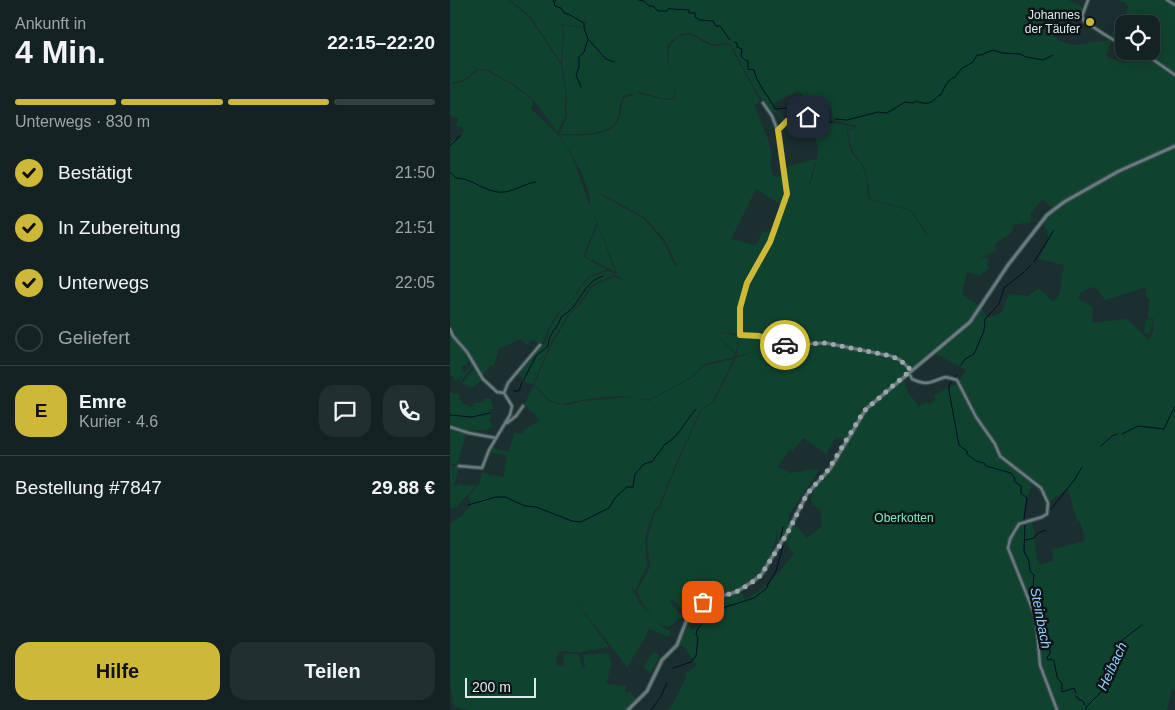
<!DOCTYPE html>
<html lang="de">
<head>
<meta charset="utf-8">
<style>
	body { margin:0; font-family:Helvetica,sans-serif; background:#212f31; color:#f1f3f6; height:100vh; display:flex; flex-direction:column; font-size:19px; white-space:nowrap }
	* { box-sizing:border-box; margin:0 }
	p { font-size:16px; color:#9da4a6 }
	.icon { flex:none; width:28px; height:28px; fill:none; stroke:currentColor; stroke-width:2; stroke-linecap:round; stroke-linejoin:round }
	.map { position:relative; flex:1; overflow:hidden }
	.panel { display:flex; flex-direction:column; background:#142224; width:450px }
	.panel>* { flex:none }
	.buttons { position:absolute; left:665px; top:15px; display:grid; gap:10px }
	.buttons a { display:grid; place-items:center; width:45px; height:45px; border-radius:10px; background:#142224; box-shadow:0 2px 12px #0003,0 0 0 1px #333f41; font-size:25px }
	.scale { position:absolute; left:15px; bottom:12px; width:71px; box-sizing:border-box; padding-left:5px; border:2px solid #dee9eb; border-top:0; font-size:14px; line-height:18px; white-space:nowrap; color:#dee9eb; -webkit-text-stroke:4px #0c1516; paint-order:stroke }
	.pin { position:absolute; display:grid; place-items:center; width:42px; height:42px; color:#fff; margin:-21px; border-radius:10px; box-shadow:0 2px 8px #0006 }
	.courier { position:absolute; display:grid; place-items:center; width:50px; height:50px; margin:-25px; border:4px solid #ceb837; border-radius:50%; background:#fff; color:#222; box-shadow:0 1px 6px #0007 }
	.summary em { font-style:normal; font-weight:800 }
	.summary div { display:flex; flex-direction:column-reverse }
	.summary { display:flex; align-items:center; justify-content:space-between; height:85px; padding:0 15px }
	h1 { font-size:32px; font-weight:800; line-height:38px }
	.bar { display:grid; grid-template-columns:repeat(4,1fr); gap:8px 5px; align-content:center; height:60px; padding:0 15px }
	.bar i { height:6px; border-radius:4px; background:#333f41 }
	.bar .on { background:#ceb837 }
	.bar p { grid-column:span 4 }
	.line { display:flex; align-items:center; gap:12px; padding:0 15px; border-top:1px solid #333f41 }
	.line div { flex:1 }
	.round { display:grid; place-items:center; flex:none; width:52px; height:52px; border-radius:15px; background:#212f31 }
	ol { padding:0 15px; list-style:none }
	li { display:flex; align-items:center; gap:15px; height:55px }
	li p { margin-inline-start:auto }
	li .icon { padding:5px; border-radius:50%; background:#ceb837; color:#111; stroke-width:4 }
	li:last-child { color:#9da4a6 }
	li i { width:28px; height:28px; border:2px solid #333f41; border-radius:50% }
	.primary-button { display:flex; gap:10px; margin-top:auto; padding:10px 15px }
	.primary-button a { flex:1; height:58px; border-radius:15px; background:#ceb837; color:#111; font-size:20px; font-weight:800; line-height:58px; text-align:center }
	.primary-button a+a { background:#212f31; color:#f1f3f6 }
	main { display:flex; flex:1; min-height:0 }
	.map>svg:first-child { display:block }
	.green { fill:#10432f; fill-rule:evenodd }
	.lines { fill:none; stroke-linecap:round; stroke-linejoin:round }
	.stream { stroke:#000f23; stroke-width:1 }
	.minor-casing { stroke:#38494b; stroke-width:5 }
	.tertiary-casing { stroke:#38494b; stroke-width:5.5 }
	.minor { stroke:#667c7e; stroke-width:2.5 }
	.tertiary { stroke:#667c7e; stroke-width:3 }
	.done { stroke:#9aa8aa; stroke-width:5; stroke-dasharray:0 9 }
	.route { stroke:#ceb837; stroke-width:6 }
	.poi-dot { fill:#ceb837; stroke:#0c1516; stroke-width:2 }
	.labels { text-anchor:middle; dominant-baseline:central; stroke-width:5; stroke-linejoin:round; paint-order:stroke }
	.poi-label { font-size:12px; fill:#dee9eb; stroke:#0c1516; text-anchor:end }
	.park-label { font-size:12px; fill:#86eabc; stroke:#0c1516 }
	.water-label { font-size:14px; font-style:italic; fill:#94cafd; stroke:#0c1516 }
</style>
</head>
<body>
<main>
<section class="panel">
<div class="summary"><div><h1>4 Min.</h1><p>Ankunft in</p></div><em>22:15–22:20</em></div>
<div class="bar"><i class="on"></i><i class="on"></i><i class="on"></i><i></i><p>Unterwegs · 830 m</p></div>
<ol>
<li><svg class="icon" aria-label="check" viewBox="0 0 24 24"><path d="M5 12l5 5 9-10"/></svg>Bestätigt<p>21:50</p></li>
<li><svg class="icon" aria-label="check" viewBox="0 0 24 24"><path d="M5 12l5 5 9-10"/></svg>In Zubereitung<p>21:51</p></li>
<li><svg class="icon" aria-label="check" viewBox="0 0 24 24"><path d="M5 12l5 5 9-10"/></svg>Unterwegs<p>22:05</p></li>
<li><i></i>Geliefert</li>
</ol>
<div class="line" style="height:90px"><b class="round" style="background:#ceb837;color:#111">E</b><div><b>Emre</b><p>Kurier · 4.6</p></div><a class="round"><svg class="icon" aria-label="chat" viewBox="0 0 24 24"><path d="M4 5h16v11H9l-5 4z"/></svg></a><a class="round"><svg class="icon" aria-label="phone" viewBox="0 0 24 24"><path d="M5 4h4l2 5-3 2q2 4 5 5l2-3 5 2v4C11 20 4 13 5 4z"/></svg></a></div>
<div class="line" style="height:65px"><div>Bestellung #7847</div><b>29.88 €</b></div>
<div class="primary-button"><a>Hilfe</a><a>Teilen</a></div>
</section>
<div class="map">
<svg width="725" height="710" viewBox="0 0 725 710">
	<rect width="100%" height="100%" fill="#1b2e30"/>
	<path class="green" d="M0,0H58L80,18L111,65L116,96L114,108L116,115L107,132L84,100L65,85L36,69H27L15,79L0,84Z
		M60,0H619L634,8L630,18L613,22L598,30L609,41L624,45L660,40L663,32L668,33L678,8L675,2L667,0H717L725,6V145L668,170L602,208L593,199L581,212V222L563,225V231L543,246L547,250L527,260L536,257L539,262L537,264L539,268L530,276L517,272L512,294L531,307L537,318L551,313L559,294L578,296L589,288L603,302L609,295L614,265L588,259C598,243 602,239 592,221C630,187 679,168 725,147V691L722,689L717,710H218C227,700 230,687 237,676L235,674L247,665L233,646L227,645L236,622L243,630L261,610L256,600L290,590L295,600L318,585L344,554L334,540L344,523L357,538L372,526L370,509L362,505L361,497L363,492L361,489L377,473L414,412L439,388L414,408L394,441L387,437L380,446L376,456V454L354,438L342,451L340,449L328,467L341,473L362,469L369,470L340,513L338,512L339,519L341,524L330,544L327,538L328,527L322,555L308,576L300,582L283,591L253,598L236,612L222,599L219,601L232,616L219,627L212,625L205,620L212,627L220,631L219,637L199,629L194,640L177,667L121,595L159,647L130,652L108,651L106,666H118L114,665L113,662L114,654H129L132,668L135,667L133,655L157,653C166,662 157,673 157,684L176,686L175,692H182L181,694L187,699L177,710H21L4,707L0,682V524L12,516L21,504L18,497L30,483L32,473L54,477L57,456L39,452L41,447L58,452L65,432L73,435L74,430L90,420L74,405L83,387H86L97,400L107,404L119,405L132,401L184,397L199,401L243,377L254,366L284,359L263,401L251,409L224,468L209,506L203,513L196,534L195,545L197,566L185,591L180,585L191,605L202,616L193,604L187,591L200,567L197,541L204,514L210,507L225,469L252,409L264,402L286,358L306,351L289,356L287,354L290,336L308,337L336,346L368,343L386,345L373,341L371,337V341L370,342L338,344L308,334L290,335L294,298L298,286L325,234L338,194L335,167L366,159L359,184L360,185L368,155V146L358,124L383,123L405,127L397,130L399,144L402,153L412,165L416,178L418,199L461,211L474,232L478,235L461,210L420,199L417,177L413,165L403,152L400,143L398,131L407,126L382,120L383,118L381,109L376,105L359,111L357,113L355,112C360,101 356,99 348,91L323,103L325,109L336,120L333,121L326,112H322L307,93L280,43L261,44L241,33L231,34L221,41L217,47V57L225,87L224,98L214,99L187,91V93L214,100L225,99C229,80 208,52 225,40C229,36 233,34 239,35C246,35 253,43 260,45C265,47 274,45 279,44L310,101L304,105L318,139L322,157L320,161L323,176L333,177L334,168L337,191L333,206L306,189L281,239L306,245L313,231L323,233L294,287L290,305L289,334L265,331L289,336L286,353L264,333L285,354L284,357L254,364L243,376L199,400C178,394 153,396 132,400C123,401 114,406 104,402C95,399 91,389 84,384L102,344L120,314L129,306L142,287L154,281L165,277L175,281L166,275L167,274L142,207L147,222L133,256L157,270L139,276L133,283L120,302L109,312L99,327L94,340L83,353L82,351L89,345L83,339L77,345L71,339L49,349L44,365L39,367L32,376L18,351L3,334L0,325V143L4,139L6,140L14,131L13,128L6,125L8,119L0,115V85L15,81L28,70H36L64,86L83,100L81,109C89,117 99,125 106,133C126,155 130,183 141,208C140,184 123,155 109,135C124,136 157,137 166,124C172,116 170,106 174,98L187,94H177L173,97C169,104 170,113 167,120C159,136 125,134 110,134L117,116V97L112,64L114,29L112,25L133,28L137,23L133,12L136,23L133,27L111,24L113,30L111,63L81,17ZM674,24H701V51H679L675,63L656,57L661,41L674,45ZM152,194L194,217L215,240L227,266H225L213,241L193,218L151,195ZM645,287L655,300L696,287V298H699L698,318L704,319L703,332L699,340L677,319L642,323L643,307L627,298C631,291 638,289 645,287ZM498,339L484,353L516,370L507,384L484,395L485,400L479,404L477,402L469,406L458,393L453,377ZM584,482L590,488L598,503L618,489L627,521H630L635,540L632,542L602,549L603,561L588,565L582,520L573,521L576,500Z
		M148,224L165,272L135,256Z
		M159,271L165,274L142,285L127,305L119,313L101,343L83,384L76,382L68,373L96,341L100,328L110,312L120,303L134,283L140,277Z
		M696,319L703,320L700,334L694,333Z
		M0,330C5,342 14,349 21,360L11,368L14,373L22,363L23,365L10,382L9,381L12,375L6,381L0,374Z
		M24,369L32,380L22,388L12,383Z
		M0,392L10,395L9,398L13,404L23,407L24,403L34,402V398L41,399L43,409L39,410L42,417L39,418L42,428C26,432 15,432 0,426Z
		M0,429L16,434L7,465L0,463Z
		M0,465L9,467L3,487L10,484L13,486L15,485L26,486L6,507L0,509Z
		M203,652L208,654L210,657L200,673L193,667Z"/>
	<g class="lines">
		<path class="stream" d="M103,0L104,2L106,0
			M189,0L194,1L199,6H203L208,11H217L219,8C223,10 232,9 239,10V13H245V17L250,20L263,21L266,26H270L280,40
			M104,2L105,6L111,8L114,13L118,14L134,23V28L138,39L134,52L129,57V67L126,75L131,87
			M139,40L156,59L164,62
			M284,42L287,43V47L292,49L291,56L295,60L298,61V69L304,70C306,83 319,96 325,109L340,108L345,116
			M348,119L357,125
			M385,119L397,120L428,112L437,113L455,102L463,103L466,101C476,105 481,104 488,96L491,95C494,88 498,79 505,77L511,69L523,62L527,55H531L543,50L552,53L570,54L576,57L593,60L603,55
			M360,126L382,122
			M0,146L11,135
			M0,172L6,178C19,178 31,188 43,191C59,196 71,184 86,182
			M584,262L604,230
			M576,270L581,265
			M511,365L515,359L524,354L534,331L535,319L549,304L554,288L574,272
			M505,377L507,375
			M74,379L86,356L98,346C99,331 108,329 111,317C115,314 120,311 123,307C132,296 138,280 153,276
			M502,380L499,386V391L508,440L509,445L518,452L516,453L526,461L534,463L536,466L561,473L565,479L564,481L571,486V493L577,498L574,519
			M64,391H69L72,382
			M0,415L22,417L40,413
			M672,434L688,426L714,429L725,406
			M651,446L662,436L667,434
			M18,505L46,497H55L75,506L86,507L122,521L131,522L159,508L165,498L177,487H183L185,474L194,464L203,461C206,454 211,452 214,445C228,438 235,421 246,409
			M601,509L625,479L632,467
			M575,524L574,551L579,561L580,571L584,575C582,585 584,600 592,608L595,647L600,649V654L597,657L598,660L602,659L604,661L607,677L612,684V692L624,688L626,693
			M575,540L584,538L588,533L596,530
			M330,541L333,527
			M223,668L241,662L246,656L248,638L246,635L247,630L260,612L304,598L317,588L318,584L326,571L333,546
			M626,696L628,699L633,701L635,705
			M201,710L210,698L217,683
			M636,710V707L652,691L656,671L665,660L668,650L672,648L669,643L671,641L692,625"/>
		<defs>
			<path id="minor" d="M638,0L632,16L634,21C647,29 659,39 674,45
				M717,0L725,5
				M691,51L725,75
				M313,103L322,116L330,137L337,194L320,242L297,283L290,308V335L309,336L337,345L376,343L441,356L450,360L461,370
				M328,130L337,121L356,116L358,117
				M0,329L3,336L17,352L33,379L47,392L54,393L62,406L60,415L39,450L32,468L9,466
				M459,373L462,379C479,387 481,381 496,377L507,380L526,417L545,444L550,456L591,488L598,503L597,514L592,517L569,524L560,539L558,548L586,618L590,665L607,710
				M54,393L58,383L90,345
				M57,423L66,416L73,406
				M0,427L19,433L46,438"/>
			<path id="tertiary" d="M178,710L197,691L212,660L227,645L239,614L256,600L286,592L302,582L311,575L337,533L357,494L380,469L416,409L520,322L558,265L597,215L614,202L669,171L725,146"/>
		</defs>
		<use href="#minor" class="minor-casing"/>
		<use href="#tertiary" class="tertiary-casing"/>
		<use href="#minor" class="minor"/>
		<use href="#tertiary" class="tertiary"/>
	</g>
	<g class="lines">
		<path class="done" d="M253,602L286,592L300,584L311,575L337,534L357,494L378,470L414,411L461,370L450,360L441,356L376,343L335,345"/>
		<path class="route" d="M335,345L309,336L290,335V308L297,283L320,242L337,194L328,130L337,121L356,116L358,117"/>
	</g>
	<circle class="poi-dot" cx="640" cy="22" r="5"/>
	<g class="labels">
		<g class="poi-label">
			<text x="630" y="15">Johannes<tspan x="630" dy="14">der Täufer</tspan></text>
		</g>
		<g class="park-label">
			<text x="454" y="518">Oberkotten</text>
		</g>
		<g class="water-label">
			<text transform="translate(591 618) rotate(79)">Steinbach</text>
			<text transform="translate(662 666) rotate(-65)">Heibach</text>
		</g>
	</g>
</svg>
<div class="buttons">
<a><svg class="icon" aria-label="locate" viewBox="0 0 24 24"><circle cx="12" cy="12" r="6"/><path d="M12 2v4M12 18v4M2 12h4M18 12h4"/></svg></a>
</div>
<div class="scale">200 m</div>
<div class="pin" style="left:253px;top:602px;background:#ea580c"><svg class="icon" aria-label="bag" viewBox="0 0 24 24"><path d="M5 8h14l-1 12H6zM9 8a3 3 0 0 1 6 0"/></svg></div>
<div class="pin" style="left:358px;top:117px;background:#1f2937"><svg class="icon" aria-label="home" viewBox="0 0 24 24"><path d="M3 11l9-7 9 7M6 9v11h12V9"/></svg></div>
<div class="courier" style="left:335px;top:345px"><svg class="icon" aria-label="car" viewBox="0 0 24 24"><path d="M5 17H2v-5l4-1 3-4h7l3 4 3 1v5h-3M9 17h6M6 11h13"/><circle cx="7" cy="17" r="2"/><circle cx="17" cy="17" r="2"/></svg></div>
</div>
</main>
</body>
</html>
